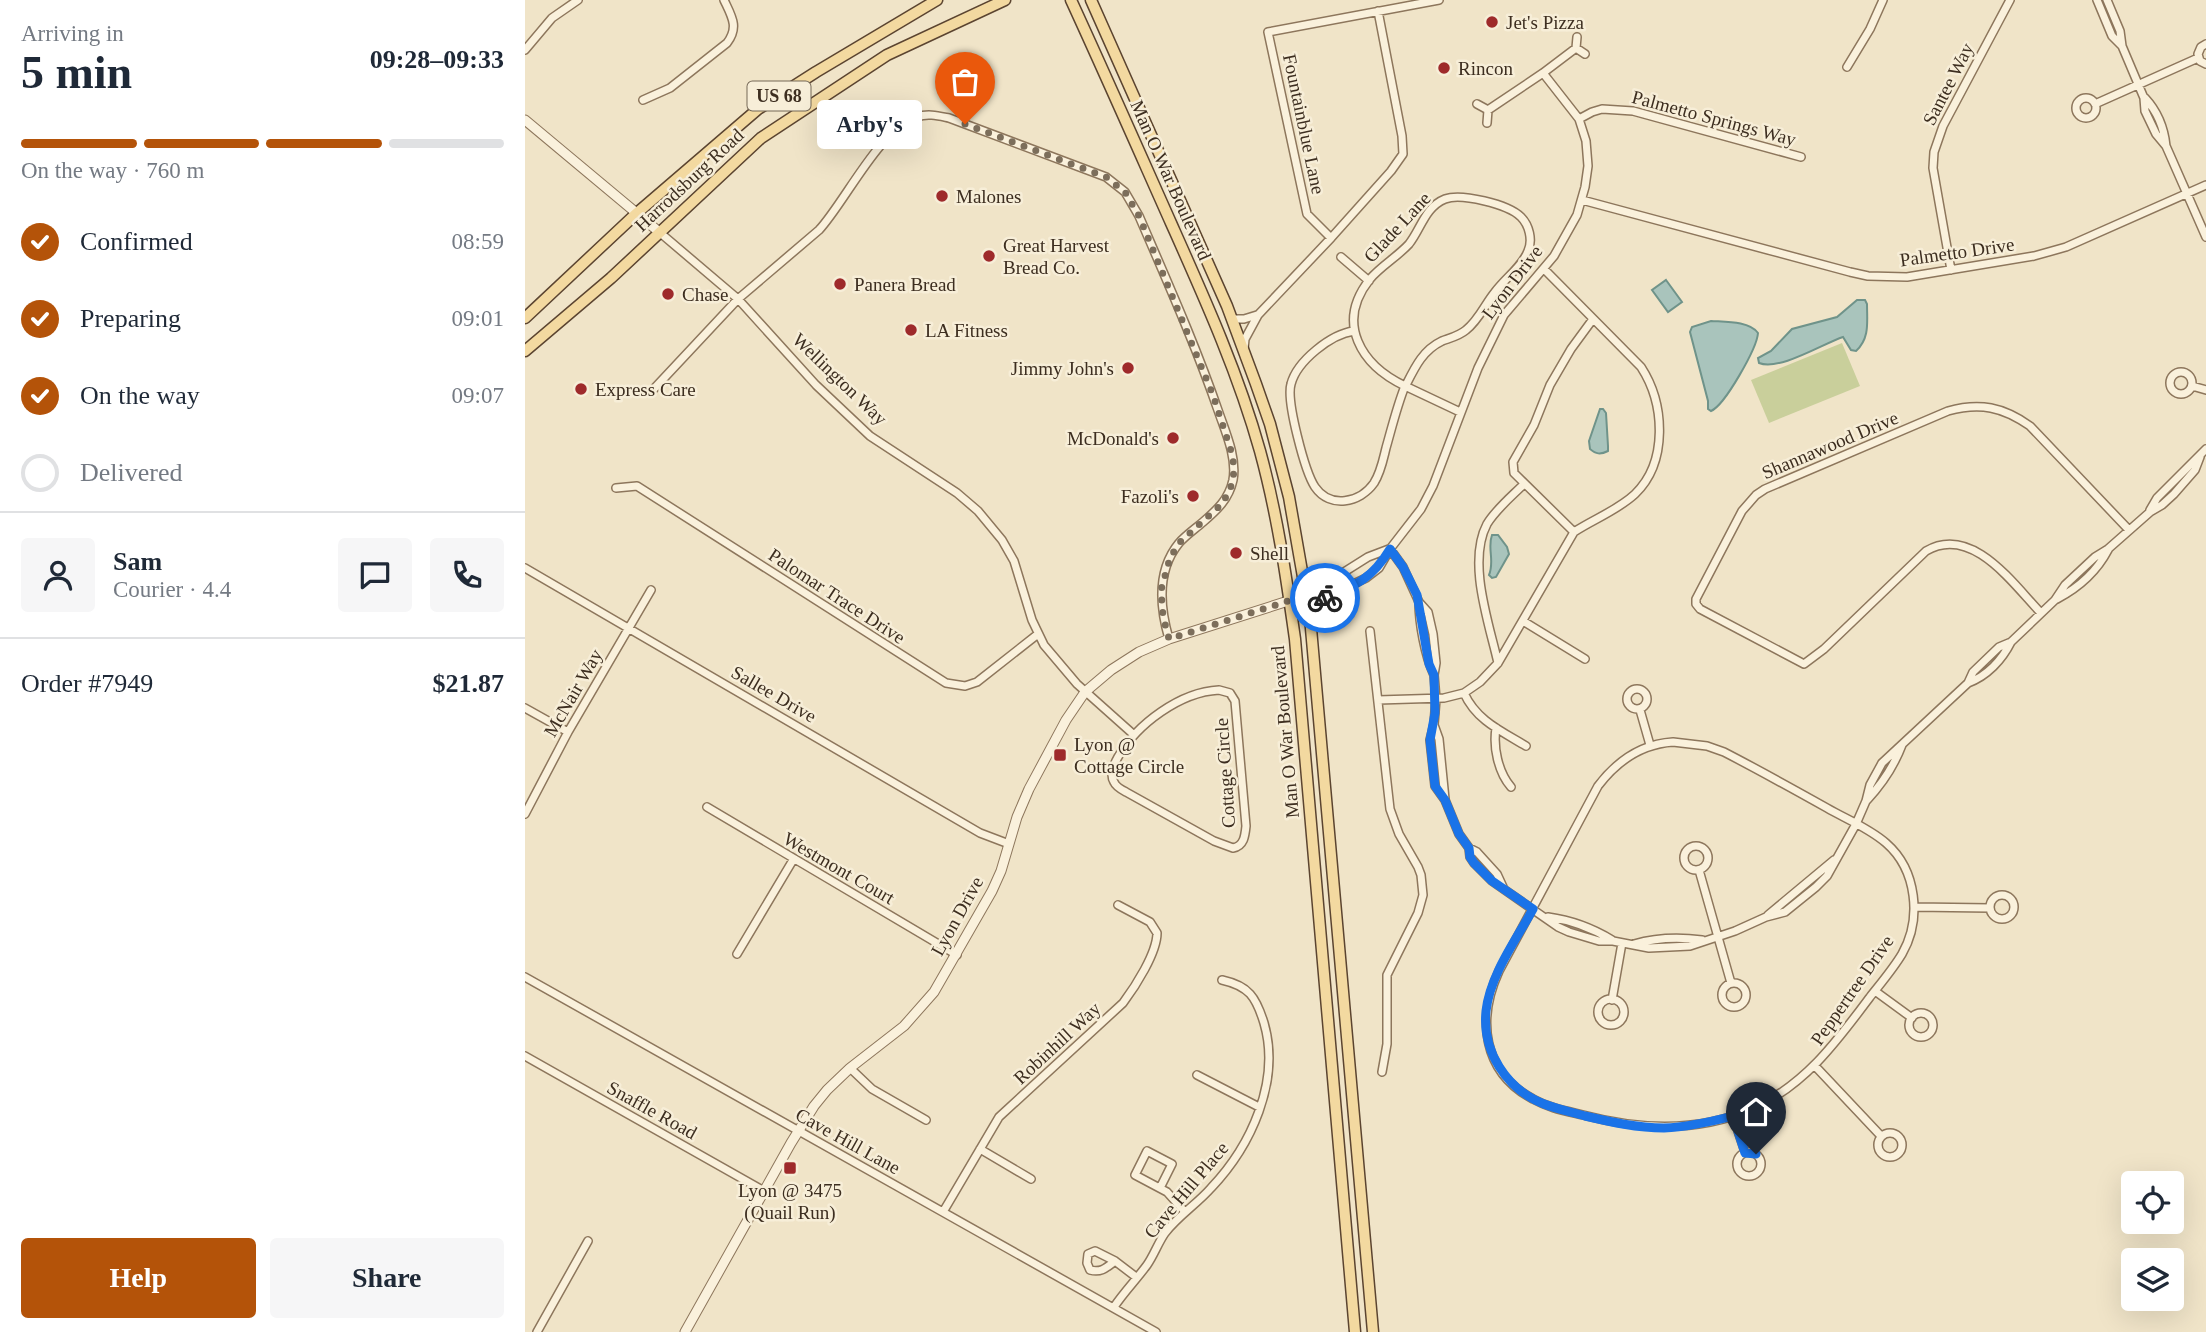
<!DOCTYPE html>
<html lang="en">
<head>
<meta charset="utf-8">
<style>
	body { margin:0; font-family:Georgia,serif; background:#f6f6f7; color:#1f2937; height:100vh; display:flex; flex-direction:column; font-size:26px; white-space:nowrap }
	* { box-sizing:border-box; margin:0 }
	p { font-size:23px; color:#747a83 }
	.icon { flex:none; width:38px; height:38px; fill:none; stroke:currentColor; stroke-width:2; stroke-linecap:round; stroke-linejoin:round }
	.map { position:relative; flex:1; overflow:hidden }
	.details { display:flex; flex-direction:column; background:#fff; width:525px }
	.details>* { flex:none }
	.buttons { position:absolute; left:1596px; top:1171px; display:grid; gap:14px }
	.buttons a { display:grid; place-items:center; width:63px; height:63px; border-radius:7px; background:#fff; box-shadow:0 7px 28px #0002; font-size:35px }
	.pin { position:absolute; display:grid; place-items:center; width:60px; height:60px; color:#fff; margin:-72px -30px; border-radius:50% 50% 50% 0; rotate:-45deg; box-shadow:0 0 7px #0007 }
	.pin .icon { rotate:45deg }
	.courier { position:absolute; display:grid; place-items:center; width:70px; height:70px; margin:-35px; border:5px solid #1a73e8; border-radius:50%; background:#fff; color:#222; box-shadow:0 2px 9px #0007 }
	.bubble { position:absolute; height:49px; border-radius:7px; background:#fff; box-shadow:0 7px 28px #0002; font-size:23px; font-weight:700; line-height:49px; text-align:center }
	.overview em { font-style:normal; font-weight:700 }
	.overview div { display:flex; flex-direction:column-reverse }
	.overview { display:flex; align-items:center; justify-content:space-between; height:119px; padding:0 21px }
	h1 { font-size:46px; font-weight:700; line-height:52px }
	.bar { display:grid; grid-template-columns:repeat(4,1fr); gap:10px 7px; align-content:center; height:84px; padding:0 21px }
	.bar i { height:9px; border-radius:5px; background:#e0e1e3 }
	.bar .current { background:#b45309 }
	.bar p { grid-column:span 4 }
	.line { display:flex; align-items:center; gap:18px; padding:0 21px; border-top:2px solid #e0e1e3 }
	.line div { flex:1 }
	.round { display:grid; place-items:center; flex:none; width:74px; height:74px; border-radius:7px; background:#f6f6f7 }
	ol { padding:0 21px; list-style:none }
	li { display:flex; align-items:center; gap:21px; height:77px }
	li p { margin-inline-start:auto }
	li .icon { padding:7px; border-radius:50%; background:#b45309; color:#fff; stroke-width:4 }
	li:last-child { color:#747a83 }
	li i { width:38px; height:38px; border:4px solid #e0e1e3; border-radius:50% }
	.action { display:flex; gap:14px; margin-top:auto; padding:14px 21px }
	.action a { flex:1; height:80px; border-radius:7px; background:#b45309; color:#fff; font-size:28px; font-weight:700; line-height:80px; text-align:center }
	.action a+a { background:#f6f6f7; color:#1f2937 }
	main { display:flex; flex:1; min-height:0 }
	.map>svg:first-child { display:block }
	.green { fill:#c9cf9b }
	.water { fill:#a9c4bc; stroke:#6f938a; stroke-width:2 }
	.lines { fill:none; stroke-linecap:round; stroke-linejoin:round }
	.minor-casing { stroke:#8d765c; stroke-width:10 }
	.tertiary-casing { stroke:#8d765c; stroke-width:11 }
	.primary-casing { stroke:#5b4430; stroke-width:13 }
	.minor { stroke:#faf1dc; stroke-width:7 }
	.tertiary { stroke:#faf1dc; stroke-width:9 }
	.primary { stroke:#f3d9a0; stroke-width:10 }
	.done { stroke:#7c6e5b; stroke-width:7; stroke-dasharray:0 12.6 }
	.route { stroke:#1a73e8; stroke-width:9 }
	.poi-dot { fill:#9e2a2b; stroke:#f7eed8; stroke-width:2.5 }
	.labels { text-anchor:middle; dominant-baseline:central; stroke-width:5; stroke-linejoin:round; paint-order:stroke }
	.shield { fill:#f7eed8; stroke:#756857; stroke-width:2 }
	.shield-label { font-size:18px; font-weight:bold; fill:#3d2e20 }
	.poi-label { font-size:19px; fill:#3d2e20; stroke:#f7eed8; text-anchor:start }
	.street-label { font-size:19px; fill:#3d2e20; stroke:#f7eed8 }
</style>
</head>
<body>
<main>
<section class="details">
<div class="overview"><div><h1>5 min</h1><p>Arriving in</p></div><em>09:28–09:33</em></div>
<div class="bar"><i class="current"></i><i class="current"></i><i class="current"></i><i></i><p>On the way · 760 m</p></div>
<ol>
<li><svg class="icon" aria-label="check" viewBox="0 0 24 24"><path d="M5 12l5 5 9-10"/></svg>Confirmed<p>08:59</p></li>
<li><svg class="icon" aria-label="check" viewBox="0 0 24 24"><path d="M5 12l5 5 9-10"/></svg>Preparing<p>09:01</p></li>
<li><svg class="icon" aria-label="check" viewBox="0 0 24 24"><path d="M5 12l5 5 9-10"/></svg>On the way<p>09:07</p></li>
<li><i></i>Delivered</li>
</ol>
<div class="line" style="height:126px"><a class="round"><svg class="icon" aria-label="person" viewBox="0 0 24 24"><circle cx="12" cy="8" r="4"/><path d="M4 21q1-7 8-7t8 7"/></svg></a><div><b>Sam</b><p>Courier · 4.4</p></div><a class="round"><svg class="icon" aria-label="chat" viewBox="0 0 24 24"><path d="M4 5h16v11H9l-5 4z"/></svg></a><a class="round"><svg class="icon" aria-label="phone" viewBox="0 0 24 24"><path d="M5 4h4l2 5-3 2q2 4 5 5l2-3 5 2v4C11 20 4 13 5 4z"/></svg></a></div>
<div class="line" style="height:91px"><div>Order #7949</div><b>$21.87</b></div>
<div class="action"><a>Help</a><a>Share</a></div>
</section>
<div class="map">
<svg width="1681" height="1332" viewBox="0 0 1681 1332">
	<rect width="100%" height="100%" fill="#f0e4c8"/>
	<path class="green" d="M1317,343L1335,386L1244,423L1226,380Z"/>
	<path class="water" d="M1141,280L1157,302L1143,312L1127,290Z
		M1332,300H1340L1342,304C1342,322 1345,338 1331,351L1326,350L1318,337C1297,344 1255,371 1234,363L1233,358L1246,351L1267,329L1312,317Z
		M1186,321C1201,322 1224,321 1233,333C1232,348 1200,405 1186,411L1183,409V401L1165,332L1167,327Z
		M1075,409H1078L1081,413L1083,446V451C1075,455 1071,454 1065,449L1064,441Z
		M967,535H973L982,547L984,554L971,577L967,578L964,575C970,561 962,548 967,535Z"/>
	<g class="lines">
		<defs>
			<path id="minor" d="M1572,0L1587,36L1597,46L1619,98L1620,111L1631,134L1641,146L1681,237
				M1582,0L1595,31L1597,46
				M1052,37L1051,48L1060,54
				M1681,44L1676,47L1673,54L1675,61L1681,64
				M0,50L27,18L53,0
				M1322,67L1345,29L1358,0
				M1620,98C1633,112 1639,127 1641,146
				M1551 108a10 10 0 1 1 20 0a10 10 0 1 1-20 0Z
				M118,100L145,88L202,43C214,27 207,17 199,0
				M952,104L963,110
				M1570,104L1673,58
				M1054,119L1067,112L1077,109L1108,111L1276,157
				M962,123L963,110L1018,73L1051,48
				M1057,200L1325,272L1343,276L1382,277L1509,256L1541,247L1681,185
				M133,231L213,299L291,385L345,436L432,493L453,511L477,540L489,561L507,620L519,645L552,684L608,734
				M806,238L866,171L878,154L877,136L853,11
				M816,257L844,281
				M1019,269L1116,367C1140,404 1143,462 1110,494C1093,510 1069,519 1049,532
				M1426,270L1408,168L1409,152L1418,126L1485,0
				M707,319H719L732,315
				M829,331C806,334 772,361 766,384C761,401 780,472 790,487C805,509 835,503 849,483C856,472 858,460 861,448C867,427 872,406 880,386L881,385C890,367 898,350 917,341C925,338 934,336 941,330C954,320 960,304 970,292C980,278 997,267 1003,251C1008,240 1004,225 996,217C983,204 936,193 920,199C900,207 896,229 884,244C872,257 856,266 845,279C810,323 836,365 880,386L935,412
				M719,349L720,339L733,315L806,238L782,214L743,32L914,0
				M1645 383a11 11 0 1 1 22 0a11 11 0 1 1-22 0Z
				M1667,386L1681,390
				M125,393L213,299L294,230C320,202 355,128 392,117C403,113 414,116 424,118L581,177L600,192L614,216C642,281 671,346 694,413C701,433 712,458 708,480C704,499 692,510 678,522C670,529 661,535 654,543C631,571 635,608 644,639
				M91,488L112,486L421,683L440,686L452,682L513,634
				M1625,510L1632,498L1681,449
				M1049,532L989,473L988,462L1009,425L1025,385L1046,349L1068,319
				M865,549L878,567L894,602L903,612L908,634L911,663L909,675L911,699L909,724L905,740L910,786L920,800L934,834L944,848L952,852L972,874L978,887
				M0,568L455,833L484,844
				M782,595L799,598L841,578L854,568L865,549L896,509L908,486L953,368L979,315L1029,256L1052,215L1060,187L1063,166L1061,141L1054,119L1018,73
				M782,595L796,583L816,574L843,557L864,549
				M1532,599C1553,588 1572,571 1583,550
				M894,602C894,623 900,656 909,675
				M1516,613C1488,584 1447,524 1401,551L1299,649L1279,664L1175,609L1171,604V599L1217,511L1231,495L1240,489L1423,411C1455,402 1478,407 1505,426L1604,530
				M998,621L1060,659
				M845,631L865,809L874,834L893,867L896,875L898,895L893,913L862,975V1044L857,1072
				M973,663C964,623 942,562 962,524C971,509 987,496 999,484
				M1443,683C1462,676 1477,660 1486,642
				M1102 699a10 10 0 1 1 20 0a10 10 0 1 1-20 0Z
				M694,690L705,693L710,701L721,826C720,836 719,846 708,848L689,841L601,792C597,790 591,787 589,782C584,774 589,764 593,757C612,724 655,692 694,690Z
				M939,693C951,720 976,731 1001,746
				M853,700L919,698L939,693L955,682L973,663L1049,532
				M0,708L43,732
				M1115,710L1125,745
				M909,725L914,739L920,799
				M971,728C968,747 973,772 986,787
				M1148,742L1182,746L1199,752C1234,770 1268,789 1302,808C1321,819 1344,828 1361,843C1392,870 1397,919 1377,954C1368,969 1356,983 1345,997C1312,1041 1281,1084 1229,1108C1174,1133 1115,1130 1058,1115C1041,1111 1024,1108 1008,1099C957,1072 952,1019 974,971L1073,786C1092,761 1116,744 1148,742Z
				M1342,800C1357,784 1369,766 1377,745
				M182,807L432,955
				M0,814L43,732L126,590
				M1159 858a12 12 0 1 1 24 0a12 12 0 1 1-24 0Z
				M944,848L945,857L949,863L967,881L1033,927L1044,932L1074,941H1088L1124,948L1165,946L1210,931L1241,917L1260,912L1291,887L1302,876L1331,824L1341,801L1345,785L1357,763L1443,683L1448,672L1474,647L1486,642L1530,600L1540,585L1570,557L1583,549L1625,512L1637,505L1649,494L1670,470L1675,457
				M1174,870L1206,983
				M1465 907a12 12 0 1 1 24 0a12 12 0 1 1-24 0Z
				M1389,907L1465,908
				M1243,915L1309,860
				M1023,917C1045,920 1069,929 1087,940
				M1109,944C1130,938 1155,937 1177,940
				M212,954L268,860
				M0,977L631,1332
				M1197 995a12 12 0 1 1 24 0a12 12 0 1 1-24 0Z
				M1350,991L1387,1018
				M1073 1012a13 13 0 1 1 26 0a13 13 0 1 1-26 0Z
				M1087,1000L1097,943
				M1384 1025a12 12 0 1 1 24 0a12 12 0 1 1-24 0Z
				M0,1056L239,1191
				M1290,1066L1356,1136
				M325,1068L347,1089L401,1120
				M672,1075L734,1107
				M1208,1116L1220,1152
				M1353 1145a12 12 0 1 1 24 0a12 12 0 1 1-24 0Z
				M455,1149L506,1179
				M1212 1164a12 12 0 1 1 24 0a12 12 0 1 1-24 0Z
				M635,1188L647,1164L622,1151L610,1175L642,1192L660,1212
				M418,1212L474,1117L598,1003C610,987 632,953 632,933L625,922L593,905
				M590,1261C581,1268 576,1273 565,1270L562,1263L563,1254L570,1251L590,1261L611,1277
				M589,1307C599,1292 611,1280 622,1265C629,1255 633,1243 640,1233C653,1216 672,1204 686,1188C726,1146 756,1081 739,1023C731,997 724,986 697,980
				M12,1332L63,1241"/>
			<path id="tertiary" d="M0,120L133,231
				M160,1332L266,1143L289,1106L302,1090L325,1068L379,1026L409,992L467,891L476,871L492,817L504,789L541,720L560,692L586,670L614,652L644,639L782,595"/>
			<path id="primary" d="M546,0C580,74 613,149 646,223C679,297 713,372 735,451C752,513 761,575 770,639L830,1332
				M566,0L702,306L731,384L745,424L764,497L785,617L848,1332
				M0,318L112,213L233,109L291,72L412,0
				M0,351L86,278L236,138L362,55L480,0"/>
		</defs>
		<use href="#minor" class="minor-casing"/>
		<use href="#tertiary" class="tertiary-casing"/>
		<use href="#primary" class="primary-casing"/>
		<use href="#minor" class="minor"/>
		<use href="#tertiary" class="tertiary"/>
		<use href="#primary" class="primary"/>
	</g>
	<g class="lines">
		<path class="done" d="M440,124L581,177L600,192L614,216L688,395L707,454L709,467L708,482L698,503L654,543L645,558L636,590L638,616L644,639L782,595L800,598"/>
		<path class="route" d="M800,598C831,585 847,579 865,549L878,567L892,595L904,664L909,675L910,713L905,740L910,786L920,800L934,834L944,848L945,857L949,863L967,881L1008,909C991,940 965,975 961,1011C957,1051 981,1089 1019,1104C1032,1109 1046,1112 1060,1116C1086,1122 1112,1128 1139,1128C1163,1127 1185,1122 1208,1116L1220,1153L1231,1154"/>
	</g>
	<g class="poi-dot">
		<circle cx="967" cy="22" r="7"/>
		<circle cx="919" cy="68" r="7"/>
		<circle cx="417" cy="196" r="7"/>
		<circle cx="464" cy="256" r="7"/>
		<circle cx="315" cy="284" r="7"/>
		<circle cx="143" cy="294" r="7"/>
		<circle cx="386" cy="330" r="7"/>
		<circle cx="603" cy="368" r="7"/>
		<circle cx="56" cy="389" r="7"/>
		<circle cx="648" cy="438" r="7"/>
		<circle cx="668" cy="496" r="7"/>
		<circle cx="711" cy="553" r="7"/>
		<rect x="528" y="748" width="14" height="14" rx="3.5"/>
		<rect x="258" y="1161" width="14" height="14" rx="3.5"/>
	</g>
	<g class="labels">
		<rect class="shield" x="222.5" y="81.5" width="63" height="29" rx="5"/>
		<g class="shield-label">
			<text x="254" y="96">US 68</text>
		</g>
		<g class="poi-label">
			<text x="981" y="22">Jet's Pizza</text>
			<text x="933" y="68">Rincon</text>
			<text x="431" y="196">Malones</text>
			<text x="478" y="245">Great Harvest<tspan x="478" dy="22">Bread Co.</tspan></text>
			<text x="329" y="284">Panera Bread</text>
			<text x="157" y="294">Chase</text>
			<text x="400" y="330">LA Fitness</text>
			<text x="589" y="368" text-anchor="end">Jimmy John's</text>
			<text x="70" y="389">Express Care</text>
			<text x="634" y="438" text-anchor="end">McDonald's</text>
			<text x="654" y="496" text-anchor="end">Fazoli's</text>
			<text x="725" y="553">Shell</text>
			<text x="549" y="744">Lyon @<tspan x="549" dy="22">Cottage Circle</tspan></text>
			<text x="265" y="1190" text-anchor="middle">Lyon @ 3475<tspan x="265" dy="22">(Quail Run)</tspan></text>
		</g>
		<g class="street-label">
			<text transform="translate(1423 84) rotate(-63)">Santee Way</text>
			<text transform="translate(1189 118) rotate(15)">Palmetto Springs Way</text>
			<text transform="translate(779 124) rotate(78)">Fountainblue Lane</text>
			<text transform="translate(164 180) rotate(-43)">Harrodsburg Road</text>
			<text transform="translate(646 180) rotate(66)">Man O War Boulevard</text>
			<text transform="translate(872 227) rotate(-47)">Glade Lane</text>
			<text transform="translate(1432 252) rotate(-8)">Palmetto Drive</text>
			<text transform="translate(987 282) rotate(-53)">Lyon Drive</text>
			<text transform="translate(315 379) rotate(44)">Wellington Way</text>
			<text transform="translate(1305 445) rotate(-23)">Shannawood Drive</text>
			<text transform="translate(312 596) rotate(33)">Palomar Trace Drive</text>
			<text transform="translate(48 693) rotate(-60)">McNair Way</text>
			<text transform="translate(249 694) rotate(30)">Sallee Drive</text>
			<text transform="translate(760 732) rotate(-95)">Man O War Boulevard</text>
			<text transform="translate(700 773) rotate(-94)">Cottage Circle</text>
			<text transform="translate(314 868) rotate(30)">Westmont Court</text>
			<text transform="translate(432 916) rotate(-61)">Lyon Drive</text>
			<text transform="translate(1327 990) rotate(-55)">Peppertree Drive</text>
			<text transform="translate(532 1043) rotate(-43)">Robinhill Way</text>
			<text transform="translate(127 1110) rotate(29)">Snaffle Road</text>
			<text transform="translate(323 1141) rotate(29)">Cave Hill Lane</text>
			<text transform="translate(661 1190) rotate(-50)">Cave Hill Place</text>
		</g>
	</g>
</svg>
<div class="buttons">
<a><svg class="icon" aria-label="locate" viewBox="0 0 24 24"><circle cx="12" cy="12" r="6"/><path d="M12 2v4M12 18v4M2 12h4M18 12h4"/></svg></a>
<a><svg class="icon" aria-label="layers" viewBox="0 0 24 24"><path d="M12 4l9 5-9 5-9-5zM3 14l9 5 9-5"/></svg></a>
</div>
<div class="pin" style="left:440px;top:124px;background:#ea580c"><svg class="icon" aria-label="bag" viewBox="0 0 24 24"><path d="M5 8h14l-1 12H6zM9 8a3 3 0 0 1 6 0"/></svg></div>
<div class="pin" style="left:1231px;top:1154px;background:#1f2937"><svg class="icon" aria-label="home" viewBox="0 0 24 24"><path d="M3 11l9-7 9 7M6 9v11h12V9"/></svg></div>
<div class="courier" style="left:800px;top:598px"><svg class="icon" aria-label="bike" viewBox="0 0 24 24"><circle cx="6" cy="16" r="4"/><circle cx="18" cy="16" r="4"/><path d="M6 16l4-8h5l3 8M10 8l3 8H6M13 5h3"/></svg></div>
<div class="bubble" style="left:292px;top:100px;width:105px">Arby's</div>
</div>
</main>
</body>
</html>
